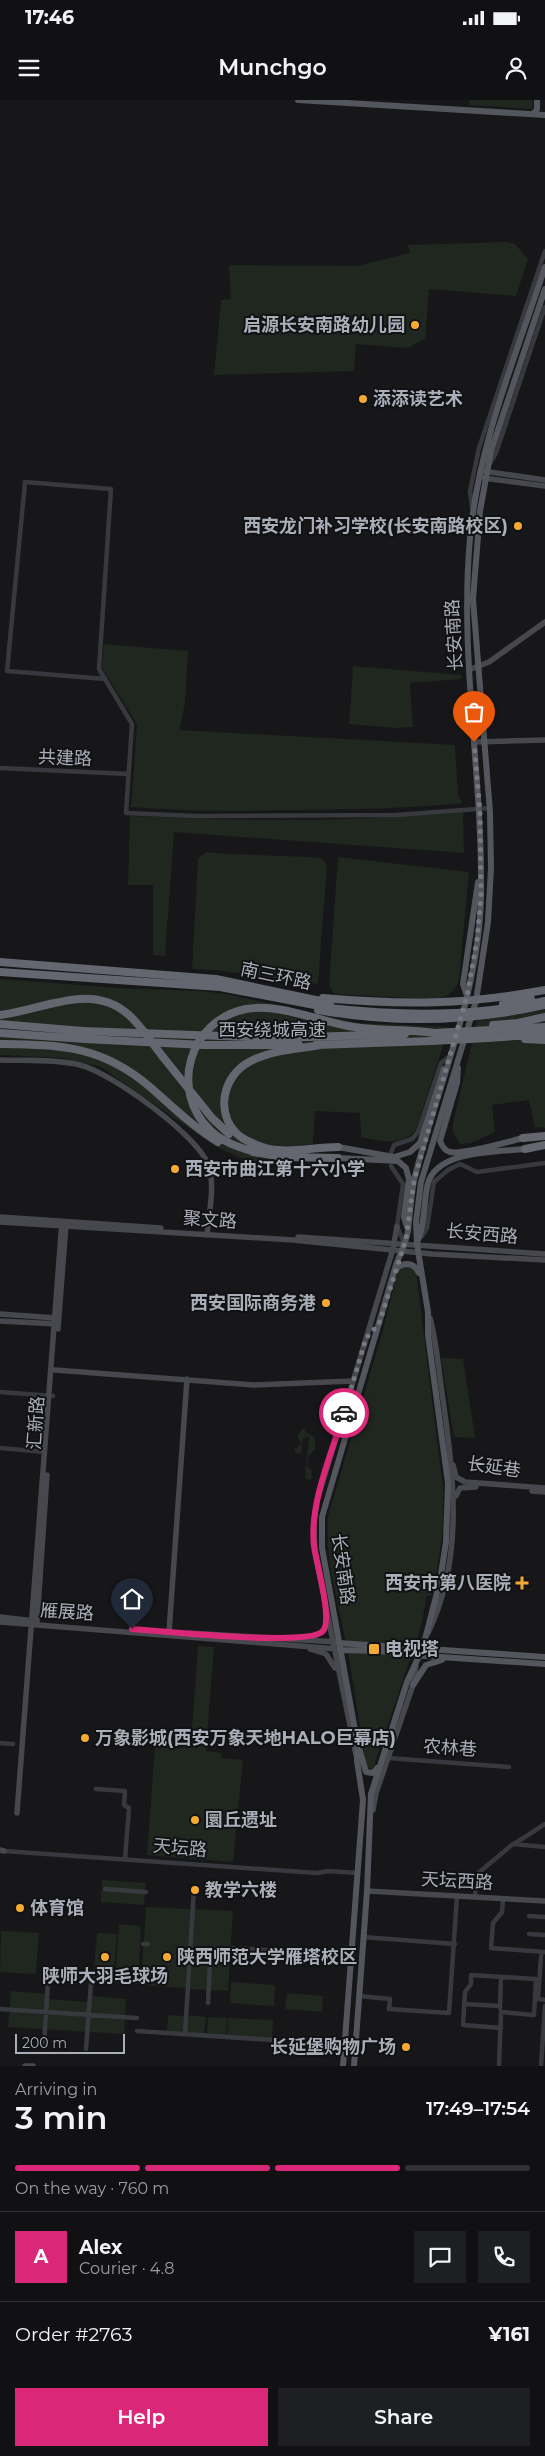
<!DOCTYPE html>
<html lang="en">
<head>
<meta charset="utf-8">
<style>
	body { margin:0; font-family:Montserrat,"Noto Sans SC",sans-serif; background:#1e1f21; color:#f1f3f6; height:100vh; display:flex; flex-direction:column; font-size:19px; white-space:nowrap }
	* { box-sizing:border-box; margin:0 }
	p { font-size:16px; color:#9c9da0 }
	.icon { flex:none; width:28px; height:28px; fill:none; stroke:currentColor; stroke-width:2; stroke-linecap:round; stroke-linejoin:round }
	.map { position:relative; height:1966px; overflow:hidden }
	.side { display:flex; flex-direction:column; background:#111113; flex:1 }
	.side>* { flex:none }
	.scale { position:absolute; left:15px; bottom:12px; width:110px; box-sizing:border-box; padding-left:5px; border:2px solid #a9aeb9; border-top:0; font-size:14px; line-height:18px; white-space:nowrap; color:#a9aeb9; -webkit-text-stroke:4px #121214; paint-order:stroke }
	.pin { position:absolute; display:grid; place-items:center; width:42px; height:42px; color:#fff; margin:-51px -21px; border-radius:50% 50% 50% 0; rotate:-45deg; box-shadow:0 0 5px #0007 }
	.pin .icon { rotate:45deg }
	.courier { position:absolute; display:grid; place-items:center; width:50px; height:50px; margin:-25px; border:4px solid #db2777; border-radius:50%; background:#fff; color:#222; box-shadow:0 1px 6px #0007 }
	.overview em { font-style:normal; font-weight:600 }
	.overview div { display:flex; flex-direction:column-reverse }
	.overview { display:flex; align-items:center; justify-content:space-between; height:85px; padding:0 15px }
	h1 { font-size:32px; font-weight:600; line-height:38px }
	.bar { display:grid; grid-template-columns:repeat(4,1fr); gap:8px 5px; align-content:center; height:60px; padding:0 15px }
	.bar i { height:6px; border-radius:4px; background:#303133 }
	.bar .selected { background:#db2777 }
	.bar p { grid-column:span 4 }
	.line { display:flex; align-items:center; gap:12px; padding:0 15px; border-top:1px solid #303133 }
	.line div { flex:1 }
	.round { display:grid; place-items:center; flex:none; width:52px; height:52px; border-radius:0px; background:#1e1f21 }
	.action { display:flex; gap:10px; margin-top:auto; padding:10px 15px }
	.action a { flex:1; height:58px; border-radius:0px; background:#db2777; color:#fff; font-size:20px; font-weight:600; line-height:58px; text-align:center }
	.action a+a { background:#1e1f21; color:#f1f3f6 }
	.status { display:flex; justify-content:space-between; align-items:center; height:35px; padding:0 25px; background:#111113; direction:ltr }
	.status svg { height:14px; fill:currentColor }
	header { display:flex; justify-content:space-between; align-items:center; height:65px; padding:0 15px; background:#111113; font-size:22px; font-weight:600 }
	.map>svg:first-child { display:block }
	.green { fill:#1f271f }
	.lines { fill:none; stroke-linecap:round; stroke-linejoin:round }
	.street { stroke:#38393e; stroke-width:4.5 }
	.secondary { stroke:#46484e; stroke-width:5.5 }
	.primary { stroke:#54565d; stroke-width:6 }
	.highway { stroke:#64676f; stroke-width:8 }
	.highway-bridge { stroke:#64676f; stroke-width:8 }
	.done { stroke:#767981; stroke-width:5; stroke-dasharray:0 9 }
	.route { stroke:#db2777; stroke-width:6 }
	.poi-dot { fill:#f4aa33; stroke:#121214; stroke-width:2 }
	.labels { text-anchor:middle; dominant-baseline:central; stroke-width:4; stroke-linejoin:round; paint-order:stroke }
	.poi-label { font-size:18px; font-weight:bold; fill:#a9aeb9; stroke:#121214; text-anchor:start }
	.street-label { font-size:18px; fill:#a9aeb9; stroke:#121214 }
</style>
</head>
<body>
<div class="status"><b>17:46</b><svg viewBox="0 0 49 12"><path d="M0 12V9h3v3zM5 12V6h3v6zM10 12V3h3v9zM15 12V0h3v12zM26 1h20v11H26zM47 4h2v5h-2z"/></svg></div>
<header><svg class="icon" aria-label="menu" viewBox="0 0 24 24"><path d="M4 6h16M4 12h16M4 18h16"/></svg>Munchgo<svg class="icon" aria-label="person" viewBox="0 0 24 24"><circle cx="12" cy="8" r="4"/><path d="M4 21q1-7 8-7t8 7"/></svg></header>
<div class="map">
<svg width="545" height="1966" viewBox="0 0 545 1966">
	<rect width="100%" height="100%" fill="#171719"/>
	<path class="green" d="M469,0H533L532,9L469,5Z
		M506,142L515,144L528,159L516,196L429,189L425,239L407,248L356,244L354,271L214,275L221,200L231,199L229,165L358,166L410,153L408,145Z
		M104,544L188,551L185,604L179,630L455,645L458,695L462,703C406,709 351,709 295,710C240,711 186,712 131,707L137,624L102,568Z
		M353,566L461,575L462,579L410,583L413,627L396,628L349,624Z
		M463,711L464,753L174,732L165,856L153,855V785H128L130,716C240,721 353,723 463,711Z
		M206,752C245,756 283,755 321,758L327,765L318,884L214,870L192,869L198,759Z
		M338,757L469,772L459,879C455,894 445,898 431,899L334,894L329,885Z
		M0,879L119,888L202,891L226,894L359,923L449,927L416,1030C400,1047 382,1041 361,1037L360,1013L315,1011L313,1044L285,1048L284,1066L253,1063L216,1047L101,967L63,958L0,955Z
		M545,910V1028L535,1027L529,1000L492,1005L495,1032L471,1043L460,1044L453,1032V1023L477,921Z
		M409,1165L416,1171L443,1387V1429L435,1483L433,1484L431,1495L426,1496C424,1524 414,1548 405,1574C395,1604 384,1635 374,1666L371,1669L368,1668L365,1660C358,1618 353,1575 344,1533C336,1494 325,1456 328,1416L383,1230L398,1170L399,1167Z
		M441,1258L463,1259L475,1338L454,1337Z
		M302,1329H307L305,1332L315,1337V1349L308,1357L307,1367L312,1370L311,1380L306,1379L305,1376L309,1337L303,1339L301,1354L295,1352V1346L296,1349L301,1343L297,1337Z
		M198,1546L214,1547L206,1651L221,1653V1658L243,1660L233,1762L147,1755L155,1646L183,1648L184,1628H192Z
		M102,1780L146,1783L145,1791L102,1789Z
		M101,1790L145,1792L144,1805L101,1802Z
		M146,1807L191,1809L186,1888L141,1885Z
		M194,1809L233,1811L228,1891L188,1889Z
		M119,1824L141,1826L138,1884L115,1883Z
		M1,1831L39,1833L36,1874L0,1872Z
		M97,1833L117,1834L113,1881L93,1879Z
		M231,1882L275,1885L274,1906L230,1903Z
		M11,1891L48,1894L47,1899L89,1902L90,1896L126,1899L124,1934L8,1927Z
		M287,1893L323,1896L322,1912L285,1909Z
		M168,1915L185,1916L184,1933L167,1932Z
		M186,1915L206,1917L204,1934L185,1933Z
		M208,1917L227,1918L226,1936L207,1935Z
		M228,1918L273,1920L272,1939L227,1936Z"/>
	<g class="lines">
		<path class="street" d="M490,363L496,353L545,207
			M472,407L470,391L479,348L545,151
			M105,579L7,571L25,382L111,389L99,569L132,624L126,713L195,716L396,715L490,708
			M0,668L128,674
			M391,1053L394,1045L412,1039L418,1032L441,963L450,956
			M460,1064L477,1072L545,1063
			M391,1066L403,1084L397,1126L404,1143
			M422,1136L427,1128L434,1082L448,1070L460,1064
			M0,1292L53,1296
			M0,1348L45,1352
			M0,1643L13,1644
			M388,1658L509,1667
			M96,1689L125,1691L124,1705L129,1708L125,1759
			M514,1744L545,1724
			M4,1751L317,1773L328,1771L358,1773
			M105,1789L146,1792
			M475,1797L476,1775L513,1744L545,1747
			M503,1799L502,1812L493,1823L491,1848L545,1852
			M529,1816L545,1817
			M529,1834L545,1835
			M363,1837L455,1844
			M143,1844H148
			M232,1854L332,1860V1854L232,1848
			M541,1856L538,1899L545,1900
			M359,1896L390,1899L389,1909L449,1913L457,1796
			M208,1903L210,1862
			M464,1904L500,1906
			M500,1908L501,1877
			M0,1909L137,1918
			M137,1931L273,1940
			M185,1934L194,1789
			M44,1945L48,1881
			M86,1949L91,1883
			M499,1966L501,1912L534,1915L536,1879L471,1875V1884L465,1892L463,1925L501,1928
			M541,1966L545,1906"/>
		<path class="secondary" d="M483,371L545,380
			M483,378L545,386
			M471,569L489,562L545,522
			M474,642L545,640
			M0,960C26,961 54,959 80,965C110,972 201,1037 209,1067C215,1087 209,1113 207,1135
			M0,1117L161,1128
			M0,1122L293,1140L432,1154L545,1160
			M298,1137L545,1154
			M0,1214L56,1218
			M0,1221L58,1224
			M58,1229L66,1124
			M55,1270L254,1285L353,1281
			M453,1365L456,1377L465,1382L545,1388
			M532,1391L545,1392
			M456,1396L460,1388L476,1387
			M0,1517L35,1521
			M0,1522L337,1549
			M31,1524L37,1522L47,1375
			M169,1532L187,1279
			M189,1533L337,1542
			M428,1533C464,1459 454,1379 443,1300C439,1273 437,1244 430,1218
			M304,1537C316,1536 327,1534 326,1519
			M310,1549L326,1554L335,1568
			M356,1655L315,1453L314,1422L317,1401L393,1149L397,1126
			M373,1710L376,1693L413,1585L416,1566
			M17,1713L62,1121
			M0,1750L4,1751
			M367,1791L545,1801
			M25,1966H33"/>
		<path class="primary" d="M298,0L545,15
			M533,14L537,9V0
			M466,893L463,884L478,782
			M458,968L457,983L440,1041C442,1046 445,1051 450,1052C464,1055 507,1042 523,1038
			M338,1047L394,1057L410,1052L420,1043L444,969
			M338,1058L398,1061L406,1068L409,1079L404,1117L407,1127
			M418,1140C426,1122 423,1102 428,1083C438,1050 496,1052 525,1049
			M396,1170L399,1166C408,1162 415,1164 419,1173
			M339,1543L545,1557
			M340,1550L378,1551L426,1556L545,1564
			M413,1585L426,1565L442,1560
			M360,1651L366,1672L373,1673L377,1668
			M343,1966L363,1700L357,1661V1641L322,1448V1417L396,1165C400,1154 406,1143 408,1131C410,1114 411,1097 414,1080C437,986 479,895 481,797C483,677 459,558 470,438C478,345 516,256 545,167
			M354,1966L367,1791L371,1694L407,1582L423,1547L440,1481L446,1442L448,1383L428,1235V1212L417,1144L416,1122L421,1082L476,901L488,822L491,768L490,712L473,499L480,411L491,351L545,189"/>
		<path class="highway" d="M0,862L216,879L330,903
			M0,872L220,887L325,907
			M323,898C404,905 465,905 545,890
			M318,910C396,924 469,922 545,905
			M0,915C44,910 91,881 129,915C142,927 152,943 163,957
			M0,924L83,931
			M493,925L518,923L545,917
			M0,933L85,939
			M276,938L405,934
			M488,938L545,934
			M525,939L545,940
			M0,944C60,945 101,945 150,987C172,1006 193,1027 218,1042
			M271,945H299
			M316,945L431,941
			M523,1038L545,1036
			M263,1048C288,1054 313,1047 338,1047
			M268,1049C257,1045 246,1042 237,1034C215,1012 223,976 249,962C270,950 298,949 321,945
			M525,1049L545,1045
			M253,1052L285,1057L338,1058
			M258,1053C242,1048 223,1043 210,1030C169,991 189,920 246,909C282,903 319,922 354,927C381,931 408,929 434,933"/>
		<path class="highway-bridge" d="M503,904L531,899
			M329,908C402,916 473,917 545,901
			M83,931L276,938
			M434,933L545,927
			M85,939L204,945H271
			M431,941L488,938
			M163,957L212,1018L229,1034"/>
	</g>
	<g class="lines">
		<path class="done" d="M344,1313L366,1238L379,1224L406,1139L414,1081L467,896L477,840L481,796L480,712L474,642"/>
		<path class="route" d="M132,1529C160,1531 309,1547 323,1531C333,1520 316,1461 314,1446C309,1404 332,1352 344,1313"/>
	</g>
	<g class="poi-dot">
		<circle cx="415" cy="225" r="5"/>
		<circle cx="363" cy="299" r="5"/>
		<circle cx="518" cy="426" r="5"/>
		<circle cx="175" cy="1069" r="5"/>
		<circle cx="326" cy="1203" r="5"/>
		<path d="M519.5 1475.5h5v5h5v5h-5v5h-5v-5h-5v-5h5z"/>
		<rect x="368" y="1543" width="12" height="12" rx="2.5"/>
		<circle cx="85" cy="1638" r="5"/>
		<circle cx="195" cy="1720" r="5"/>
		<circle cx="195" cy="1790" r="5"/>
		<circle cx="20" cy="1808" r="5"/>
		<circle cx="105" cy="1857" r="5"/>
		<circle cx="167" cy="1857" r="5"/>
		<circle cx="406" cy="1947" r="5"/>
	</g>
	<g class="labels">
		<g class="poi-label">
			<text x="405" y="225" text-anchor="end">启源长安南路幼儿园</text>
			<text x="373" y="299">添添读艺术</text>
			<text x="508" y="426" text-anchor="end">西安龙门补习学校(长安南路校区)</text>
			<text x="185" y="1069">西安市曲江第十六小学</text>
			<text x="316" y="1203" text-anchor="end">西安国际商务港</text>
			<text x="511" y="1483" text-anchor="end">西安市第八医院</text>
			<text x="385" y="1549">电视塔</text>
			<text x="95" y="1638">万象影城(西安万象天地HALO巨幕店)</text>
			<text x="205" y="1720">圜丘遗址</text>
			<text x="205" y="1790">教学六楼</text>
			<text x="30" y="1808">体育馆</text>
			<text x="177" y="1857">陕西师范大学雁塔校区</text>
			<text x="105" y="1876" text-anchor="middle">陕师大羽毛球场</text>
			<text x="396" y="1947" text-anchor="end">长延堡购物广场</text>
		</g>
		<g class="street-label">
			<text transform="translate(454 535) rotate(-93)">长安南路</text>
			<text transform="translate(65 658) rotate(2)">共建路</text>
			<text transform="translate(276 876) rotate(12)">南三环路</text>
			<text x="272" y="930">西安绕城高速</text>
			<text transform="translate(210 1120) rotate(4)">聚文路</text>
			<text transform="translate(482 1134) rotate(5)">长安西路</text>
			<text transform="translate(36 1323) rotate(-86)">汇新路</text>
			<text transform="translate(494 1367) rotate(8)">长延巷</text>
			<text transform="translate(343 1469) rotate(82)">长安南路</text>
			<text transform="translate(67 1512) rotate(4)">雁展路</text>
			<text transform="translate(450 1648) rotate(4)">农林巷</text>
			<text transform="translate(180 1748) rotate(5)">天坛路</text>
			<text transform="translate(457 1781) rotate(3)">天坛西路</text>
		</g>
	</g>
</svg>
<div class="scale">200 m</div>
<div class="pin" style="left:474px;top:642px;background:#ea580c"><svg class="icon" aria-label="bag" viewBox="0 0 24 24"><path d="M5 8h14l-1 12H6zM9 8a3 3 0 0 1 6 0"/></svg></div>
<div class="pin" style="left:132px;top:1529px;background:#1f2937"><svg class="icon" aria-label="home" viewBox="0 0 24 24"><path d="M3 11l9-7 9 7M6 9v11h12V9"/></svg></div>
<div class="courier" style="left:344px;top:1313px"><svg class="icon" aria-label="car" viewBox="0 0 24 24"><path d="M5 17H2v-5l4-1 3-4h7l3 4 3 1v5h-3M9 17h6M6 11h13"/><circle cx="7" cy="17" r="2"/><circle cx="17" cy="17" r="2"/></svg></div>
</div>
<section class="side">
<div class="overview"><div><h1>3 min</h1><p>Arriving in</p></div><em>17:49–17:54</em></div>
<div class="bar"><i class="selected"></i><i class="selected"></i><i class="selected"></i><i></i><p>On the way · 760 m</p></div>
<div class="line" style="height:90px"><b class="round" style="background:#db2777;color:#fff">A</b><div><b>Alex</b><p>Courier · 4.8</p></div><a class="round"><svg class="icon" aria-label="chat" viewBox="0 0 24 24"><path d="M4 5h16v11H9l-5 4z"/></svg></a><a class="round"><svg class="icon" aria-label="phone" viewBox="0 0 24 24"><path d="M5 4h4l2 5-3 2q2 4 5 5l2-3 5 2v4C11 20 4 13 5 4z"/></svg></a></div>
<div class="line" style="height:65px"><div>Order #2763</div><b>¥161</b></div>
<div class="action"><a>Help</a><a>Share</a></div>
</section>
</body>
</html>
